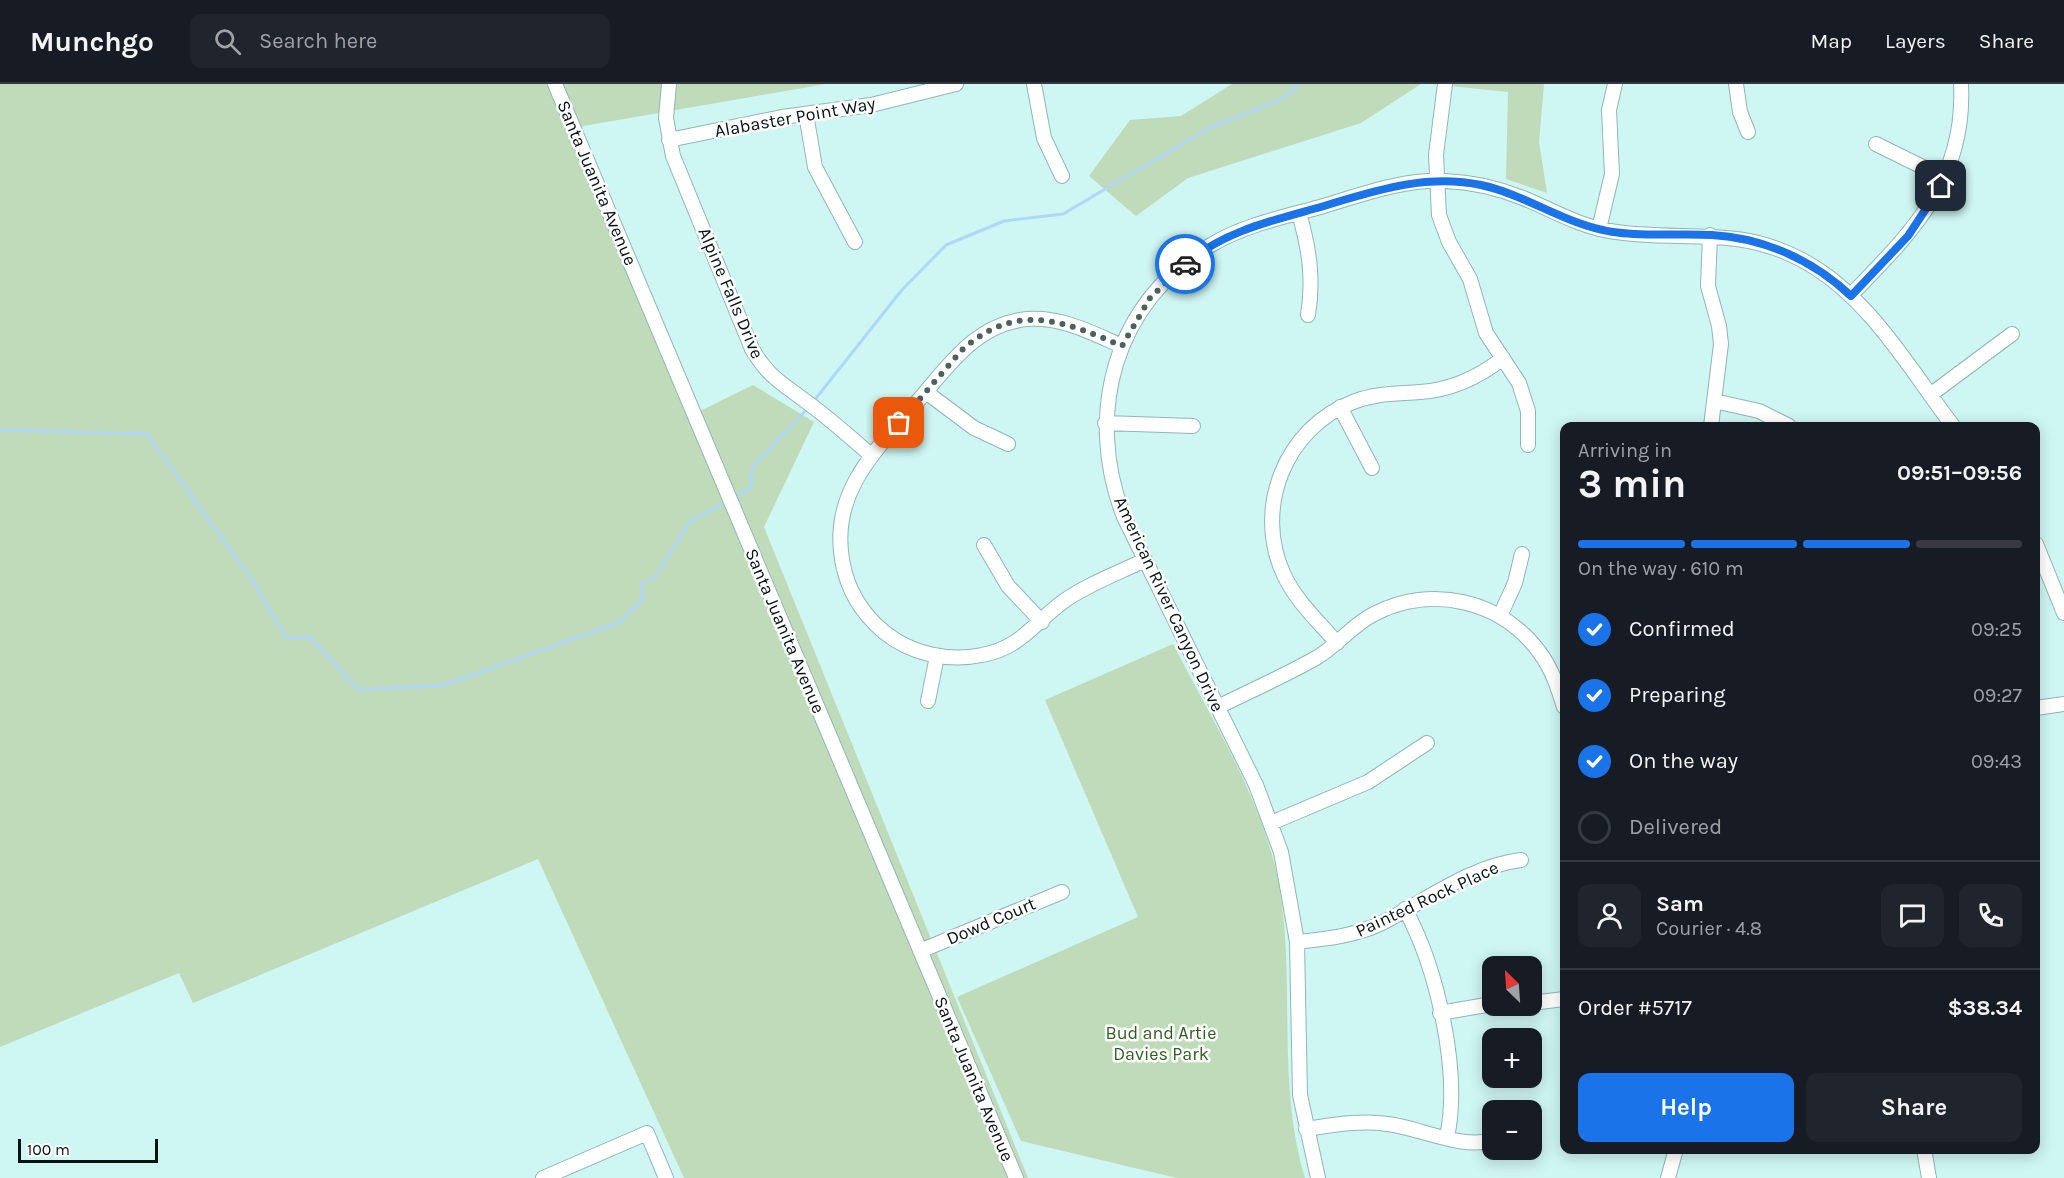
<!DOCTYPE html>
<html lang="en">
<head>
<meta charset="utf-8">
<style>
	body { margin:0; font-family:Karla,sans-serif; background:#20242c; color:#f1f3f6; height:100vh; display:flex; flex-direction:column; font-size:22px; white-space:nowrap }
	* { box-sizing:border-box; margin:0 }
	p { font-size:20px; color:#9ea1a6 }
	.icon { flex:none; width:33px; height:33px; fill:none; stroke:currentColor; stroke-width:2; stroke-linecap:round; stroke-linejoin:round }
	.map { position:relative; flex:1; overflow:hidden }
	.side { position:absolute; left:1560px; top:338px; width:480px; height:732px; display:flex; flex-direction:column; background:#171b24; border-radius:12px; box-shadow:0 3px 15px #0003 }
	.side>* { flex:none }
	.needle { width:39px; rotate:335deg }
	.buttons { position:absolute; left:1482px; top:872px; display:grid; gap:12px }
	.buttons a { display:grid; place-items:center; width:60px; height:60px; border-radius:12px; background:#171b24; box-shadow:0 3px 15px #0003; font-size:30px }
	.scale { position:absolute; left:18px; bottom:15px; width:140px; box-sizing:border-box; padding-left:6px; border:3px solid #051312; border-top:0; font-size:16px; line-height:21px; white-space:nowrap; color:#051312; -webkit-text-stroke:4px #fff; paint-order:stroke }
	.pin { position:absolute; display:grid; place-items:center; width:51px; height:51px; color:#fff; margin:-26px; border-radius:12px; box-shadow:0 3px 9px #0006 }
	.courier { position:absolute; display:grid; place-items:center; width:60px; height:60px; margin:-30px; border:4px solid #1a73e8; border-radius:50%; background:#fff; color:#222; box-shadow:0 2px 8px #0007 }
	.headline em { font-style:normal; font-weight:700 }
	.headline div { display:flex; flex-direction:column-reverse }
	.headline { display:flex; align-items:center; justify-content:space-between; height:102px; padding:0 18px }
	h1 { font-size:39px; font-weight:700; line-height:45px }
	.bar { display:grid; grid-template-columns:repeat(4,1fr); gap:9px 6px; align-content:center; height:72px; padding:0 18px }
	.bar i { height:8px; border-radius:4px; background:#363941 }
	.bar .active { background:#1a73e8 }
	.bar p { grid-column:span 4 }
	.line { display:flex; align-items:center; gap:15px; padding:0 18px; border-top:2px solid #363941 }
	.line div { flex:1 }
	.round { display:grid; place-items:center; flex:none; width:63px; height:63px; border-radius:12px; background:#20242c }
	ol { padding:0 18px; list-style:none }
	li { display:flex; align-items:center; gap:18px; height:66px }
	li p { margin-inline-start:auto }
	li .icon { padding:6px; border-radius:50%; background:#1a73e8; color:#fff; stroke-width:4 }
	li:last-child { color:#9ea1a6 }
	li i { width:33px; height:33px; border:3px solid #363941; border-radius:50% }
	.action { display:flex; gap:12px; margin-top:auto; padding:12px 18px }
	.action a { flex:1; height:69px; border-radius:12px; background:#1a73e8; color:#fff; font-size:24px; font-weight:700; line-height:69px; text-align:center }
	.action a+a { background:#20242c; color:#f1f3f6 }
	header { display:flex; align-items:center; gap:36px; box-sizing:border-box; height:84px; padding:0 30px; background:#171b24; border-bottom:2px solid #363941 }
	header strong { font-size:28px }
	nav { display:flex; gap:33px; margin-inline-start:auto; font-size:21px }
	.search { width:420px; height:54px; background:#20242c; display:flex; align-items:center; gap:15px; box-sizing:border-box; padding:0 21px; border-radius:12px; color:#9ea1a6; font-size:22px }
	.map>svg:first-child { display:block }
	.green { fill:#c0dbb9 }
	.lines { fill:none; stroke-linecap:round; stroke-linejoin:round }
	.stream { stroke:#b0d7f9; stroke-width:3 }
	.minor-casing { stroke:#91b6b4; stroke-width:16 }
	.minor { stroke:#fff; stroke-width:14 }
	.done { stroke:#4b6261; stroke-width:6; stroke-dasharray:0 10.8 }
	.route { stroke:#1a73e8; stroke-width:8 }
	.labels { text-anchor:middle; dominant-baseline:central; stroke-width:5; stroke-linejoin:round; paint-order:stroke }
	.street-label { font-size:18px; fill:#051312; stroke:#fff }
	.park-label { font-size:18px; fill:#345c27; stroke:#fff }
</style>
</head>
<body>
<header>
<strong>Munchgo</strong>
<div class="search"><svg class="icon" aria-label="search" viewBox="0 0 24 24"><circle cx="10" cy="10" r="6"/><path d="M15 15l6 6"/></svg>Search here</div>
<nav><a>Map</a><a>Layers</a><a>Share</a></nav>
</header>
<div class="map">
<svg width="2064" height="1094" viewBox="0 0 2064 1094">
	<rect width="100%" height="100%" fill="#cef6f3"/>
	<path class="green" d="M0,0H826L566,45L698,328L753,301L814,338L764,443L1028,1094H684L538,775L193,919L179,889L0,963Z
		M1232,0H1421L1361,39L1188,94L1136,132L1089,92L1130,36L1181,32Z
		M1431,0H1544L1539,58L1547,109L1506,95L1508,8Z
		M1173,560C1211,634 1264,718 1279,801C1296,898 1276,998 1305,1094H1177L1021,1057L957,913L1138,833L1045,616Z"/>
	<g class="lines">
		<path class="stream" d="M813,318L901,207L946,161L1004,137L1063,130L1209,44L1282,15L1299,0
			M0,346L147,350L254,499L286,554L310,553L358,605L441,602L618,539L642,516V499L655,493L690,437L726,418
			M735,413L751,403L752,384L807,325"/>
		<defs>
			<path id="minor" d="M555,0L1016,1094
				M669,0L666,34L673,72L752,265C769,293 779,297 804,316C828,333 850,353 872,372
				M1034,0L1044,54L1062,92
				M1445,0L1436,71L1439,131L1449,158L1470,195L1486,249L1519,299L1528,327V361
				M1736,0L1740,28L1748,48
				M806,30L815,83L855,158
				M669,56L782,33L871,21L956,0
				M1876,60L1945,94
				M1299,129C1309,164 1314,195 1308,231
				M1599,145L1612,90L1609,26L1615,0
				M1710,151L1708,202L1719,242L1721,260L1711,342
				M1851,211C1912,148 1966,96 1961,0
				M1122,262C1092,249 1061,232 1027,235C976,240 949,281 918,317C897,342 872,367 856,396C828,447 838,510 884,548C911,570 948,578 982,571C1021,564 1035,538 1064,517C1088,500 1118,489 1145,476
				M926,308L974,344L1008,360
				M1930,311L2012,250
				M1714,317L1759,327L1789,342
				M1340,323L1372,384
				M1105,339L1193,342
				M2036,460L2064,529
				M984,461L1008,502L1042,538
				M1500,532L1515,499L1522,470
				M1337,559C1318,537 1296,517 1284,491C1253,425 1285,344 1353,318C1376,309 1397,310 1420,308C1451,306 1479,293 1503,274
				M928,617L937,572
				M1218,623C1250,607 1284,592 1316,574C1337,562 1352,541 1374,530C1431,500 1502,516 1540,569C1552,585 1558,604 1564,623
				M2036,624L2064,620
				M1271,739L1368,698L1427,659
				M1405,825C1437,884 1461,987 1447,1053
				M1297,858C1326,855 1355,852 1382,839C1427,816 1471,782 1521,776
				M920,867L1062,808
				M1532,919L1564,915
				M1440,929L1492,920
				M1306,1045C1334,1041 1360,1036 1388,1040C1419,1044 1464,1066 1492,1056
				M1924,1065L1929,1094
				M543,1094L647,1049L666,1094
				M1318,1094L1300,1011L1297,858L1281,768L1256,701L1124,433C1084,330 1114,218 1211,161C1244,141 1284,133 1320,123C1361,111 1402,95 1445,97C1472,98 1498,104 1523,114C1552,126 1579,142 1610,147C1679,159 1735,140 1802,176C1868,211 1909,284 1953,342
				M1668,1094L1676,1065"/>
		</defs>
		<use href="#minor" class="minor-casing"/>
		<use href="#minor" class="minor"/>
	</g>
	<g class="lines">
		<path class="done" d="M899,339L962,266C1017,217 1063,237 1122,262L1150,214L1185,180"/>
		<path class="route" d="M1185,180C1223,148 1270,137 1317,124C1371,108 1424,89 1481,101C1527,111 1566,141 1613,148C1646,153 1679,149 1712,151C1764,154 1813,176 1851,212L1908,152L1941,102"/>
	</g>
	<g class="labels">
		<g class="street-label">
			<text transform="translate(795 33) rotate(-10)">Alabaster Point Way</text>
			<text transform="translate(597 99) rotate(67)">Santa Juanita Avenue</text>
			<text transform="translate(731 209) rotate(67)">Alpine Falls Drive</text>
			<text transform="translate(1169 520) rotate(65)">American River Canyon Drive</text>
			<text transform="translate(785 547) rotate(67)">Santa Juanita Avenue</text>
			<text transform="translate(1427 815) rotate(-25)">Painted Rock Place</text>
			<text transform="translate(991 837) rotate(-23)">Dowd Court</text>
			<text transform="translate(974 995) rotate(67)">Santa Juanita Avenue</text>
		</g>
		<g class="park-label">
			<text x="1161" y="949">Bud and Artie<tspan x="1161" dy="21">Davies Park</tspan></text>
		</g>
	</g>
</svg>
<div class="buttons">
<a><svg class="needle" viewBox="-14 -14 28 28"><path d="M0-13l5 13h-10z" fill="#e53935"/><path d="M0 13l5-13h-10z" fill="#9ea1a6"/></svg></a>
<a>+</a>
<a>−</a>
</div>
<div class="scale">100 m</div>
<div class="pin" style="left:899px;top:339px;background:#ea580c"><svg class="icon" aria-label="bag" viewBox="0 0 24 24"><path d="M5 8h14l-1 12H6zM9 8a3 3 0 0 1 6 0"/></svg></div>
<div class="pin" style="left:1941px;top:102px;background:#1f2937"><svg class="icon" aria-label="home" viewBox="0 0 24 24"><path d="M3 11l9-7 9 7M6 9v11h12V9"/></svg></div>
<div class="courier" style="left:1185px;top:180px"><svg class="icon" aria-label="car" viewBox="0 0 24 24"><path d="M5 17H2v-5l4-1 3-4h7l3 4 3 1v5h-3M9 17h6M6 11h13"/><circle cx="7" cy="17" r="2"/><circle cx="17" cy="17" r="2"/></svg></div>
<section class="side">
<div class="headline"><div><h1>3 min</h1><p>Arriving in</p></div><em>09:51–09:56</em></div>
<div class="bar"><i class="active"></i><i class="active"></i><i class="active"></i><i></i><p>On the way · 610 m</p></div>
<ol>
<li><svg class="icon" aria-label="check" viewBox="0 0 24 24"><path d="M5 12l5 5 9-10"/></svg>Confirmed<p>09:25</p></li>
<li><svg class="icon" aria-label="check" viewBox="0 0 24 24"><path d="M5 12l5 5 9-10"/></svg>Preparing<p>09:27</p></li>
<li><svg class="icon" aria-label="check" viewBox="0 0 24 24"><path d="M5 12l5 5 9-10"/></svg>On the way<p>09:43</p></li>
<li><i></i>Delivered</li>
</ol>
<div class="line" style="height:108px"><a class="round"><svg class="icon" aria-label="person" viewBox="0 0 24 24"><circle cx="12" cy="8" r="4"/><path d="M4 21q1-7 8-7t8 7"/></svg></a><div><b>Sam</b><p>Courier · 4.8</p></div><a class="round"><svg class="icon" aria-label="chat" viewBox="0 0 24 24"><path d="M4 5h16v11H9l-5 4z"/></svg></a><a class="round"><svg class="icon" aria-label="phone" viewBox="0 0 24 24"><path d="M5 4h4l2 5-3 2q2 4 5 5l2-3 5 2v4C11 20 4 13 5 4z"/></svg></a></div>
<div class="line" style="height:78px"><div>Order #5717</div><b>$38.34</b></div>
<div class="action"><a>Help</a><a>Share</a></div>
</section>
</div>
</body>
</html>
